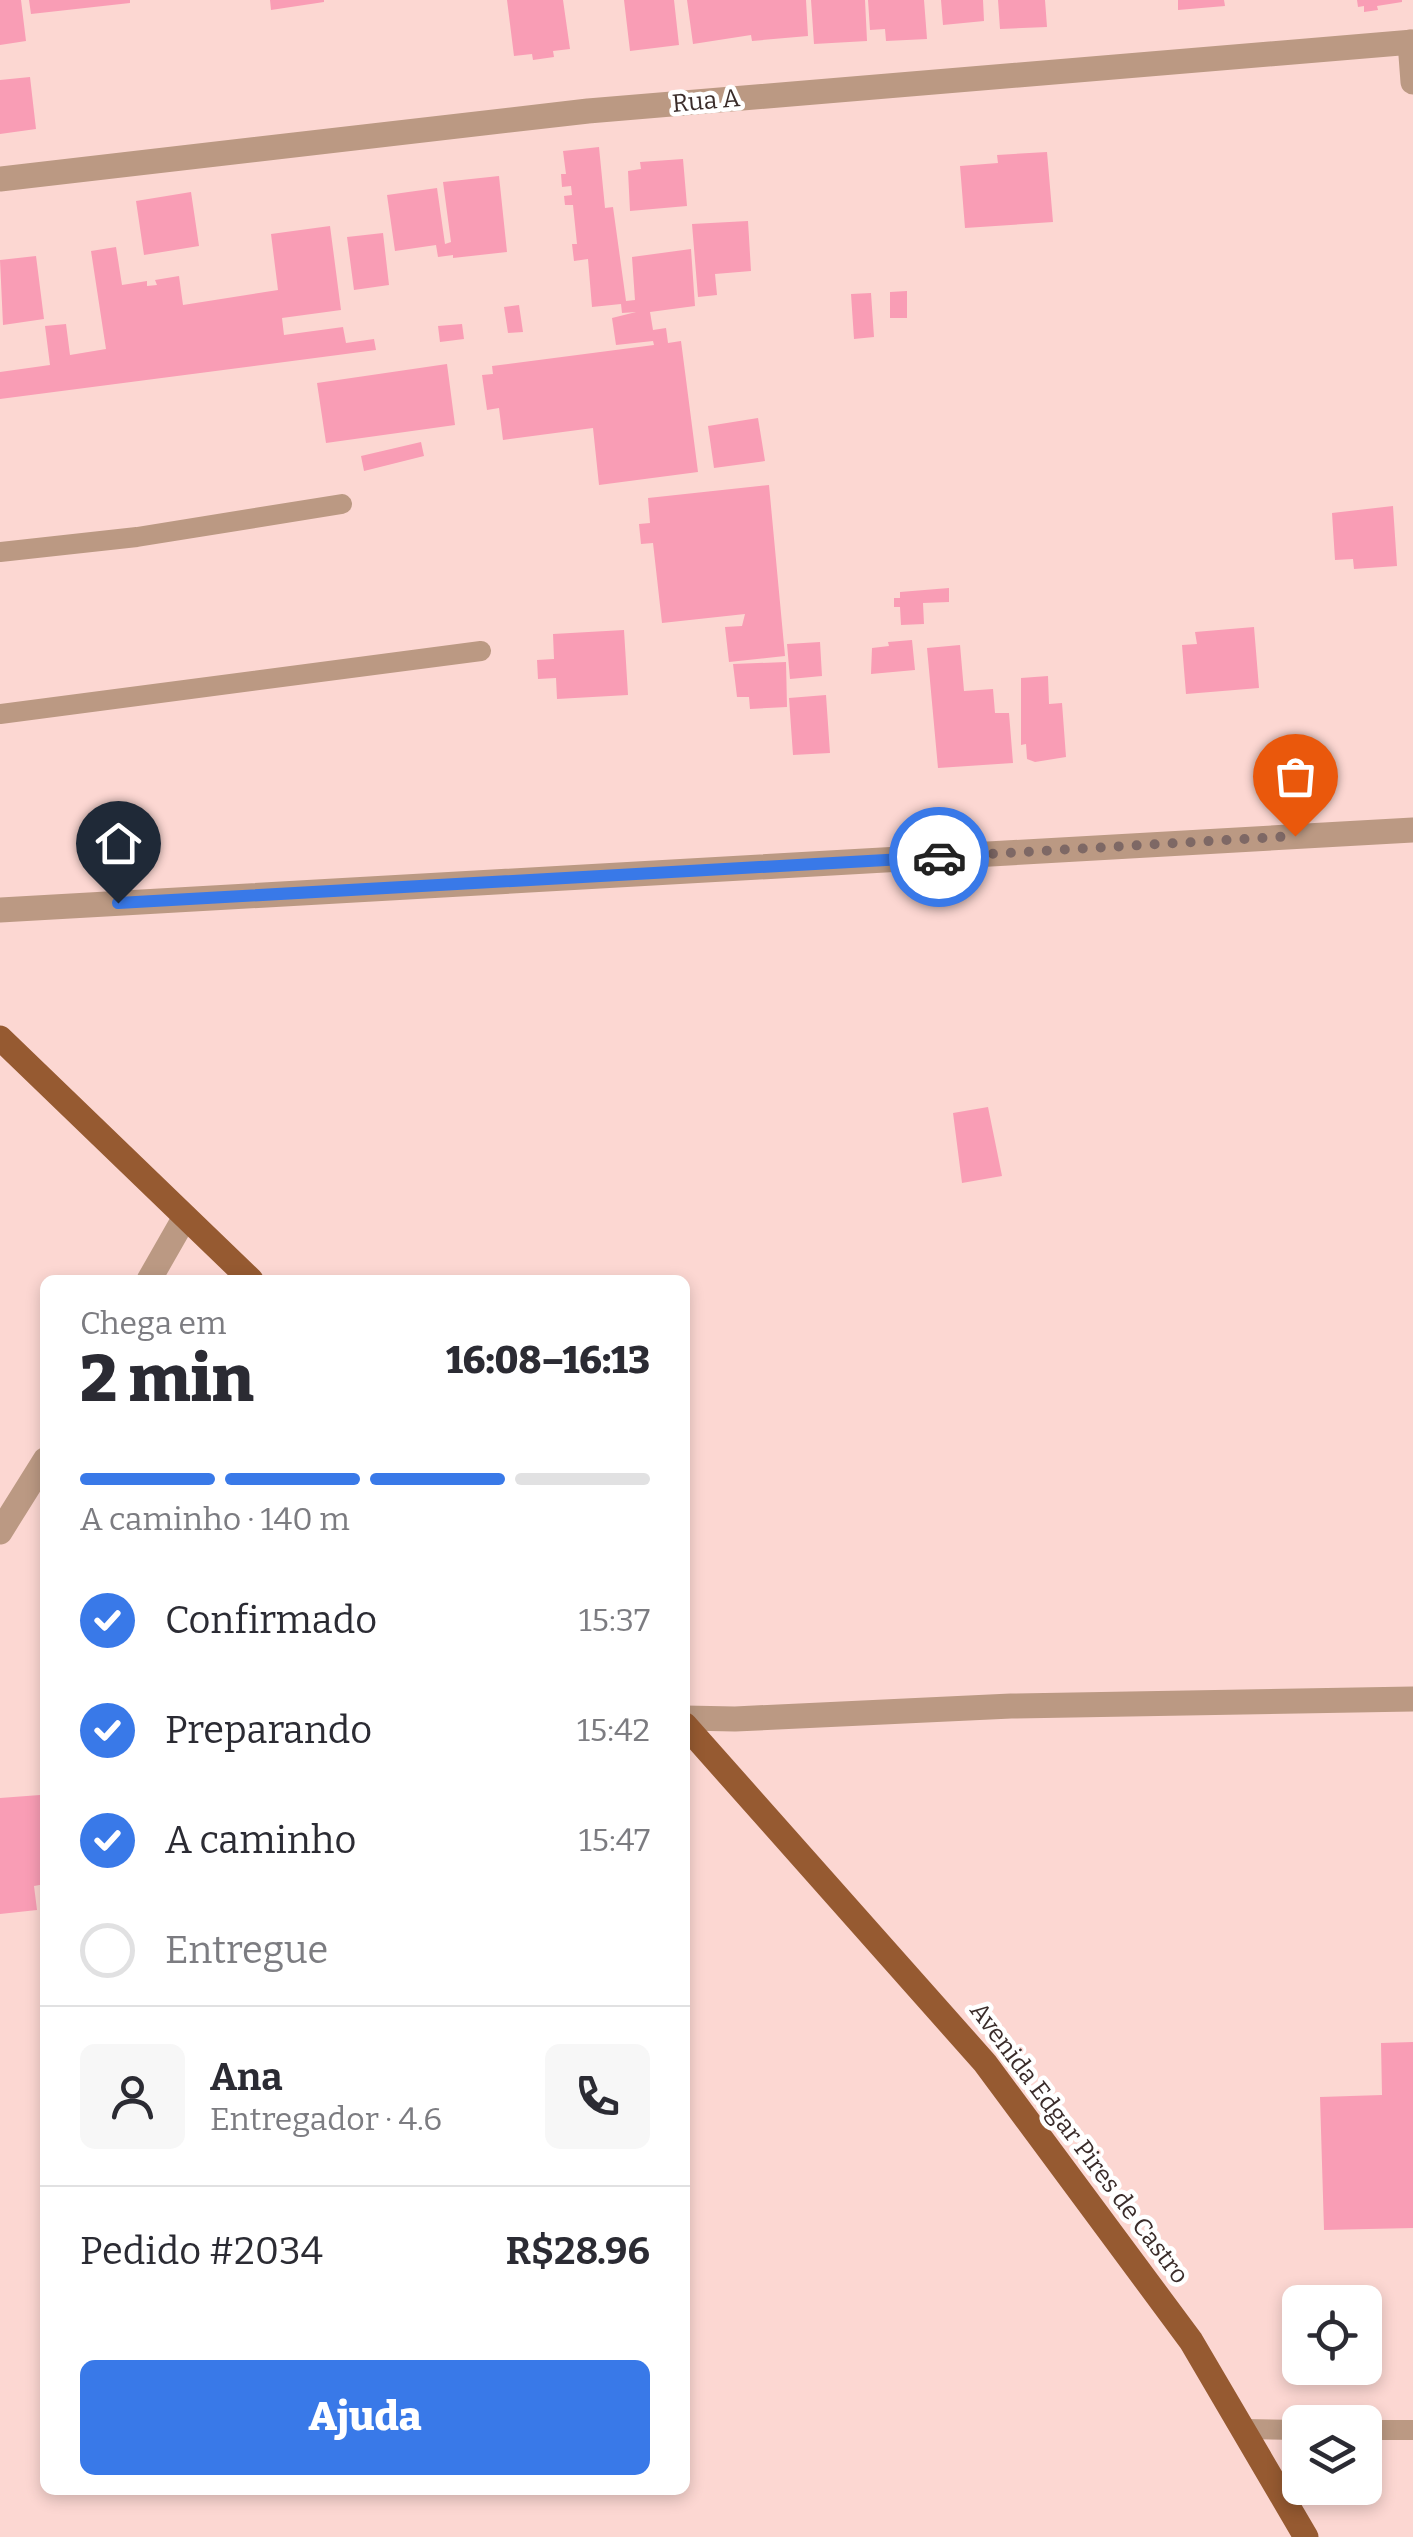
<!DOCTYPE html>
<html lang="pt">
<head>
<meta charset="utf-8">
<style>
	body { margin:0; font-family:Bitter,serif; background:#f7f7f7; color:#2b2b33; height:100vh; display:flex; flex-direction:column; font-size:38px; white-space:nowrap }
	* { box-sizing:border-box; margin:0 }
	p { font-size:32px; color:#7c7c81 }
	.icon { flex:none; width:55px; height:55px; fill:none; stroke:currentColor; stroke-width:2; stroke-linecap:round; stroke-linejoin:round }
	.map { position:relative; flex:1; overflow:hidden }
	.details { position:absolute; left:40px; top:1275px; width:650px; height:1220px; display:flex; flex-direction:column; background:#fff; border-radius:15px; box-shadow:0 5px 15px #0003 }
	.details>* { flex:none }
	.buttons { position:absolute; left:1282px; top:2285px; display:grid; gap:20px }
	.buttons a { display:grid; place-items:center; width:100px; height:100px; border-radius:15px; background:#fff; box-shadow:0 5px 15px #0003; font-size:50px }
	.pin { position:absolute; display:grid; place-items:center; width:85px; height:85px; color:#fff; margin:-102px -42px; border-radius:50% 50% 50% 0; rotate:-45deg; box-shadow:0 0 10px #0007 }
	.pin .icon { rotate:45deg }
	.courier { position:absolute; display:grid; place-items:center; width:100px; height:100px; margin:-50px; border:8px solid #3979e8; border-radius:50%; background:#fff; color:#222; box-shadow:0 2px 12px #0007 }
	.headline em { font-style:normal; font-weight:800 }
	.headline div { display:flex; flex-direction:column-reverse }
	.headline { display:flex; align-items:center; justify-content:space-between; height:170px; padding:0 40px }
	h1 { font-size:65px; font-weight:800; line-height:75px }
	.bar { display:grid; grid-template-columns:repeat(4,1fr); gap:15px 10px; align-content:center; height:120px; padding:0 40px }
	.bar i { height:12px; border-radius:8px; background:#e1e1e2 }
	.bar .current { background:#3979e8 }
	.bar p { grid-column:span 4 }
	.line { display:flex; align-items:center; gap:25px; padding:0 40px; border-top:2px solid #e1e1e2 }
	.line div { flex:1 }
	.round { display:grid; place-items:center; flex:none; width:105px; height:105px; border-radius:15px; background:#f7f7f7 }
	ol { padding:0 40px; list-style:none }
	li { display:flex; align-items:center; gap:30px; height:110px }
	li p { margin-inline-start:auto }
	li .icon { padding:10px; border-radius:50%; background:#3979e8; color:#fff; stroke-width:4 }
	li:last-child { color:#7c7c81 }
	li i { width:55px; height:55px; border:5px solid #e1e1e2; border-radius:50% }
	.cta { display:flex; gap:20px; margin-top:auto; padding:20px 40px }
	.cta a { flex:1; height:115px; border-radius:15px; background:#3979e8; color:#fff; font-size:40px; font-weight:800; line-height:115px; text-align:center }
	.map>svg:first-child { display:block }
	.building { fill:#f99db5 }
	.lines { fill:none; stroke-linecap:round; stroke-linejoin:round }
	.service { stroke:#bb9983; stroke-width:20 }
	.minor { stroke:#bb9983; stroke-width:25 }
	.tertiary { stroke:#bb9983; stroke-width:25 }
	.primary { stroke:#965a31; stroke-width:25 }
	.done { stroke:#7e6865; stroke-width:10; stroke-dasharray:0 18 }
	.route { stroke:#3979e8; stroke-width:12 }
	.labels { text-anchor:middle; dominant-baseline:central; stroke-width:9; stroke-linejoin:round; paint-order:stroke }
	.street-label { font-size:25px; fill:#3a2c2a; stroke:#fff }
</style>
</head>
<body>
<div class="map">
<svg width="1413" height="2537" viewBox="0 0 1413 2537">
	<rect width="100%" height="100%" fill="#fcd7d2"/>
	<path class="building" d="M0,0H21L26,41L0,45Z
		M29,0H130V3L31,14Z
		M270,0H324V2L271,10Z
		M507,0H563L570,49L553,51L554,57L533,60L532,54L514,56Z
		M624,0H674L679,45L630,51Z
		M687,0H806L808,36L752,41L751,35L693,44Z
		M811,0H865L867,41L814,44Z
		M868,0H924L927,39L886,41L885,29L870,30Z
		M941,0H983L984,21L943,25Z
		M998,0H1045L1047,27L1000,29Z
		M1178,0H1224L1225,6L1178,10Z
		M1357,0H1402V2L1377,6L1378,10L1364,12V6L1358,7Z
		M30,77L36,129L0,134V80Z
		M599,147L605,208L613,207L626,301L635,300L632,257L691,249L695,306L650,312L653,330L666,328L668,343L681,341L698,472L599,485L593,428L503,440L499,408L487,410L482,375L493,374L492,366L654,345L653,341L616,345L612,318L636,312L622,313L621,304L592,307L588,259L574,261L572,244H577L573,205H565L564,196L572,195L571,186L562,187L561,174H566L563,151Z
		M1047,152L1053,222L965,228L960,166L998,163L997,155Z
		M683,159L687,206L630,211L628,171L641,169L640,162Z
		M499,176L507,252L453,258V255L438,257L436,245L395,251L387,195L437,188L445,244L451,242L443,182Z
		M191,192L199,246L144,255L136,201Z
		M748,221L751,271L715,274L717,295L698,297L692,224Z
		M330,226L341,310L282,318L284,335L343,327L346,343L374,339L376,350L0,399V372L50,365L45,326L66,324L70,355L106,349L91,251L116,247L122,285L147,281V286L157,285L155,280L179,276L183,305L278,290L271,234Z
		M383,233L389,285L354,290L347,237Z
		M36,256L44,319L3,325L0,260Z
		M907,291V318H890V292Z
		M871,293L874,337L854,339L851,294Z
		M519,305L523,332L508,333L504,307Z
		M462,324L464,339L440,342L438,326Z
		M447,364L455,425L326,443L317,383Z
		M758,418L765,461L714,468L708,426Z
		M421,442L424,456L364,471L361,456Z
		M769,485L785,656L729,662L725,627L742,626L745,614L662,623L653,543L641,544L639,524L650,523L648,498Z
		M1393,506L1397,566L1354,569L1353,559L1335,560L1332,513Z
		M949,588V602L923,603L924,624L901,625L900,607H894V598H900V592Z
		M1254,627L1259,688L1186,694L1182,645L1197,644L1195,632Z
		M624,630L628,695L557,699L556,678L538,679L537,660L554,659L553,634Z
		M912,640L915,670L871,674L872,648L889,646L888,642Z
		M820,642L822,676L790,679L787,644Z
		M960,645L964,691L993,689L995,713H1009L1013,763L938,768L927,648Z
		M786,662L787,707L750,709L749,697H737L733,664Z
		M1048,676L1049,704L1062,703L1066,757L1035,762L1027,759L1026,744L1021,745V678Z
		M826,695L830,753L793,755L789,698Z
		M988,1107L1002,1176L962,1183L953,1113Z
		M40,1795L45,1831V1884L34,1886L37,1910L0,1914V1798Z
		M1413,2042V2228L1324,2230L1320,2097L1382,2095L1381,2043Z"/>
	<g class="lines">
		<path class="service" d="M0,552L137,537L342,504
			M0,714L481,651
			M1243,2429L1300,2430
			M1365,2430H1413"/>
		<path class="minor" d="M1410,42L1413,82
			M0,179L588,111L1413,42
			M149,1280L185,1217
			M0,1532L45,1460
			M685,1718L735,1719L1011,1706L1413,1699"/>
		<path class="tertiary" d="M0,910L1413,830"/>
		<path class="primary" d="M0,1038L251,1280
			M685,1725L985,2063L1191,2341L1306,2537"/>
	</g>
	<g class="lines">
		<path class="done" d="M939,857L1295,836"/>
		<path class="route" d="M118,903L939,857"/>
	</g>
	<g class="labels">
		<g class="street-label">
			<text transform="translate(706 101) rotate(-5)">Rua A</text>
			<text transform="translate(1079 2143) rotate(53)">Avenida Edgar Pires de Castro</text>
		</g>
	</g>
</svg>
<div class="buttons">
<a><svg class="icon" aria-label="locate" viewBox="0 0 24 24"><circle cx="12" cy="12" r="6"/><path d="M12 2v4M12 18v4M2 12h4M18 12h4"/></svg></a>
<a><svg class="icon" aria-label="layers" viewBox="0 0 24 24"><path d="M12 4l9 5-9 5-9-5zM3 14l9 5 9-5"/></svg></a>
</div>
<div class="pin" style="left:1295px;top:836px;background:#ea580c"><svg class="icon" aria-label="bag" viewBox="0 0 24 24"><path d="M5 8h14l-1 12H6zM9 8a3 3 0 0 1 6 0"/></svg></div>
<div class="pin" style="left:118px;top:903px;background:#1f2937"><svg class="icon" aria-label="home" viewBox="0 0 24 24"><path d="M3 11l9-7 9 7M6 9v11h12V9"/></svg></div>
<div class="courier" style="left:939px;top:857px"><svg class="icon" aria-label="car" viewBox="0 0 24 24"><path d="M5 17H2v-5l4-1 3-4h7l3 4 3 1v5h-3M9 17h6M6 11h13"/><circle cx="7" cy="17" r="2"/><circle cx="17" cy="17" r="2"/></svg></div>
<section class="details">
<div class="headline"><div><h1>2 min</h1><p>Chega em</p></div><em>16:08–16:13</em></div>
<div class="bar"><i class="current"></i><i class="current"></i><i class="current"></i><i></i><p>A caminho · 140 m</p></div>
<ol>
<li><svg class="icon" aria-label="check" viewBox="0 0 24 24"><path d="M5 12l5 5 9-10"/></svg>Confirmado<p>15:37</p></li>
<li><svg class="icon" aria-label="check" viewBox="0 0 24 24"><path d="M5 12l5 5 9-10"/></svg>Preparando<p>15:42</p></li>
<li><svg class="icon" aria-label="check" viewBox="0 0 24 24"><path d="M5 12l5 5 9-10"/></svg>A caminho<p>15:47</p></li>
<li><i></i>Entregue</li>
</ol>
<div class="line" style="height:180px"><a class="round"><svg class="icon" aria-label="person" viewBox="0 0 24 24"><circle cx="12" cy="8" r="4"/><path d="M4 21q1-7 8-7t8 7"/></svg></a><div><b>Ana</b><p>Entregador · 4.6</p></div><a class="round"><svg class="icon" aria-label="phone" viewBox="0 0 24 24"><path d="M5 4h4l2 5-3 2q2 4 5 5l2-3 5 2v4C11 20 4 13 5 4z"/></svg></a></div>
<div class="line" style="height:130px"><div>Pedido #2034</div><b>R$28.96</b></div>
<div class="cta"><a>Ajuda</a></div>
</section>
</div>
</body>
</html>
